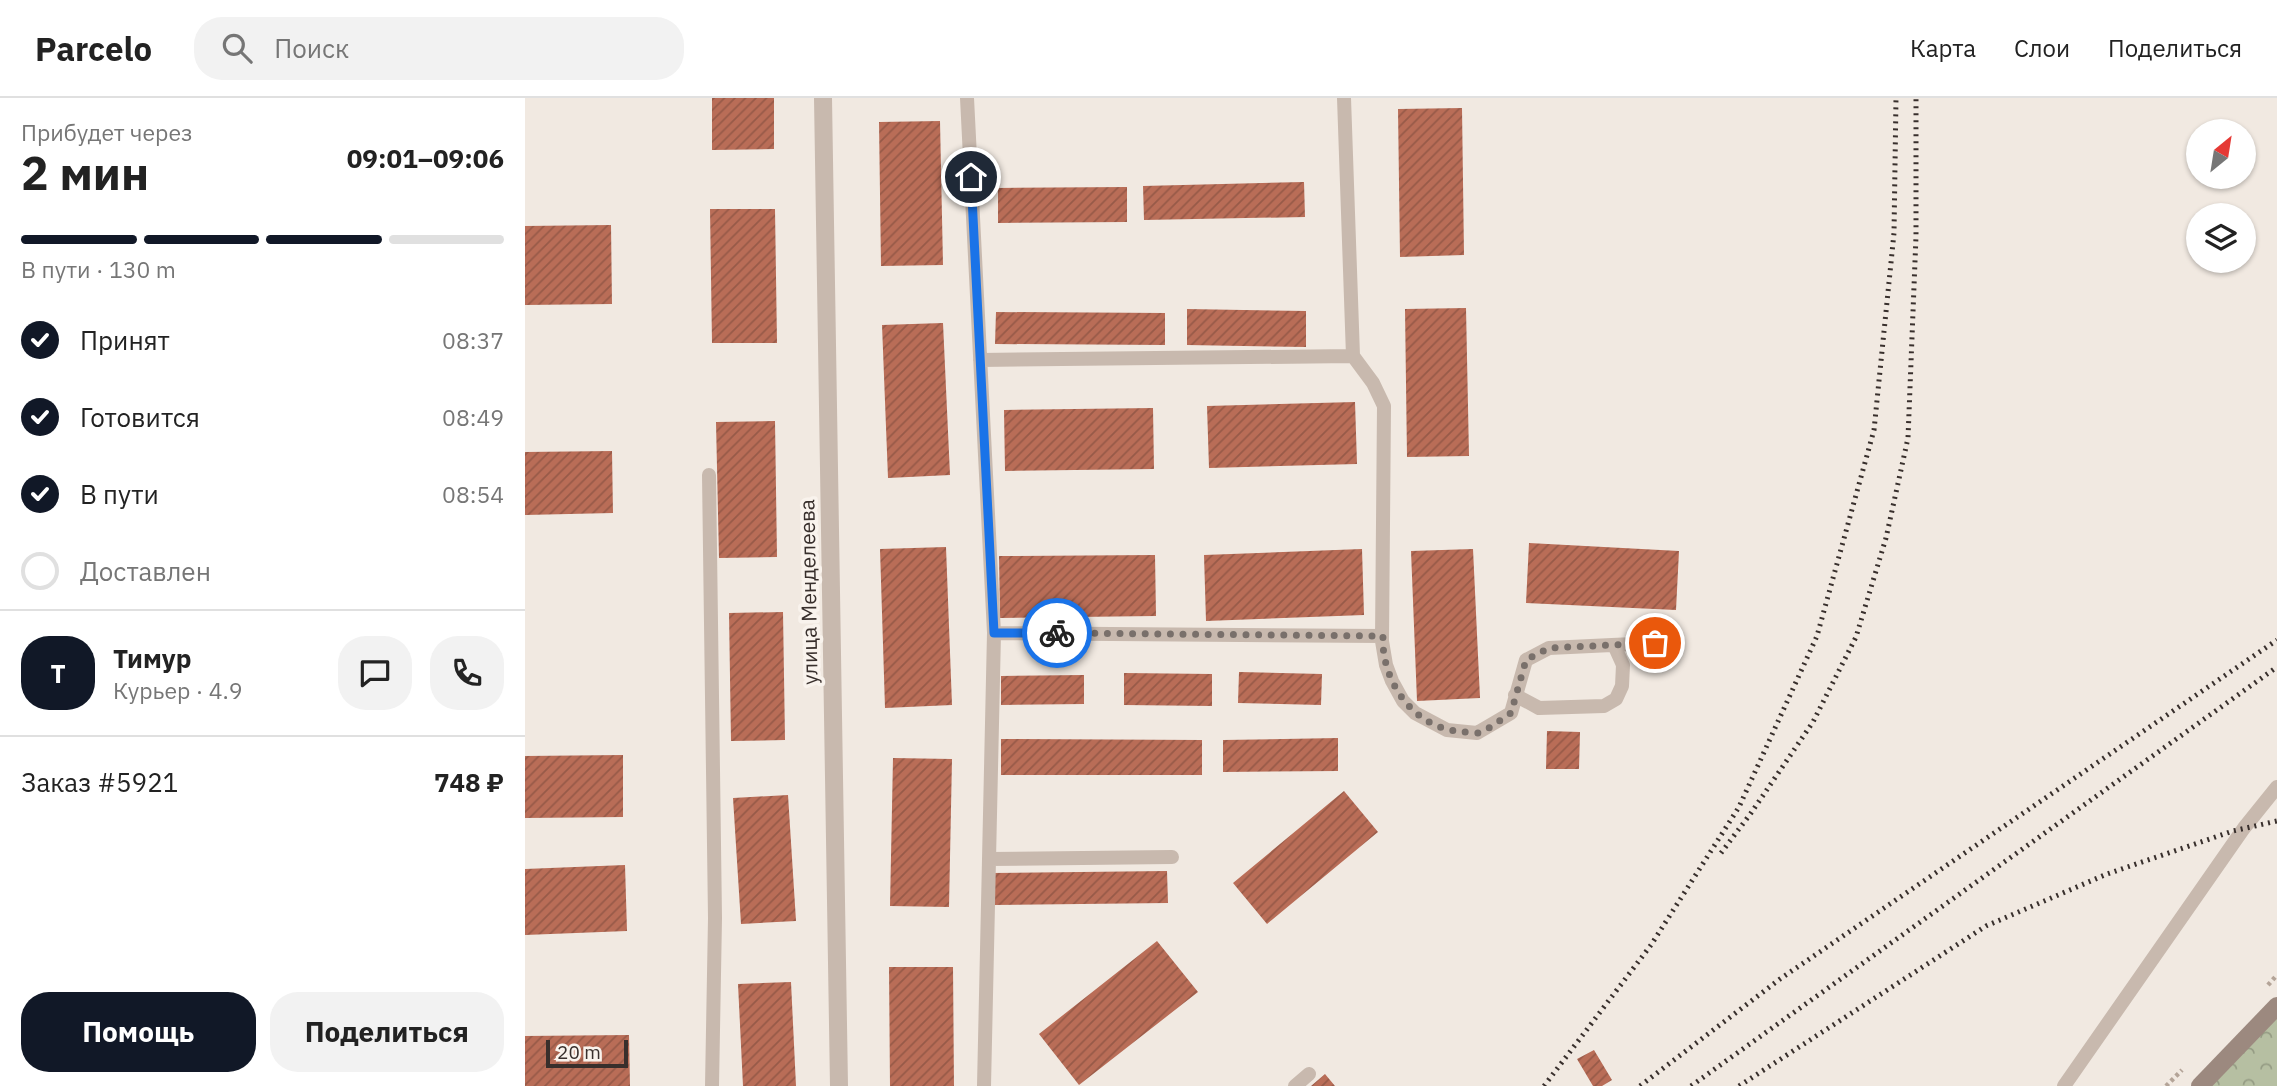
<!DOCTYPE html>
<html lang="ru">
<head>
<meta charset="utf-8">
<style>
	body { margin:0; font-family:"IBM Plex Sans",sans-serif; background:#f2f2f2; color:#222; height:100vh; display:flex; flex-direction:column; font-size:26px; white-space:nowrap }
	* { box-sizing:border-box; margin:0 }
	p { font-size:23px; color:#767676 }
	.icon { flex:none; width:38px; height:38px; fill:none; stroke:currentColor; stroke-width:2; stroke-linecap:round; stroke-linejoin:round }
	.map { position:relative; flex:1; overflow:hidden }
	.drawer { display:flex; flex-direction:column; background:#fff; width:525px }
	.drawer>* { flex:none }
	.needle { width:46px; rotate:30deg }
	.controls { position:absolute; left:1661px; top:21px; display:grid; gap:14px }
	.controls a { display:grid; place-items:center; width:70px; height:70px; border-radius:50%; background:#fff; box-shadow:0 2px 5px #0004; font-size:35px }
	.scale { position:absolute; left:21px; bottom:18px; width:82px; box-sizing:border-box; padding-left:7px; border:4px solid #382f2c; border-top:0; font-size:19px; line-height:24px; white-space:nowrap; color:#382f2c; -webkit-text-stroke:5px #f9f3ed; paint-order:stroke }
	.pin { position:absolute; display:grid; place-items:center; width:60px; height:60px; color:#fff; margin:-30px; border:4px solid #fff; border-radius:50%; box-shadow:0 2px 7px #0007 }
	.courier { position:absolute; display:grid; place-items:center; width:70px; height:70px; margin:-35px; border:5px solid #1a73e8; border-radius:50%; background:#fff; color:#222; box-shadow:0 2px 9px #0007 }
	.head em { font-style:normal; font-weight:700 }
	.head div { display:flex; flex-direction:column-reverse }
	.head { display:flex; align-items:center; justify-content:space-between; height:119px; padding:0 21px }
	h1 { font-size:46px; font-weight:700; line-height:52px }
	.bar { display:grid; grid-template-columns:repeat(4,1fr); gap:10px 7px; align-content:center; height:84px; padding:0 21px }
	.bar i { height:9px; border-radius:5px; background:#e0e0e0 }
	.bar .selected { background:#111827 }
	.bar p { grid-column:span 4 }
	.line { display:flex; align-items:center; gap:18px; padding:0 21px; border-top:2px solid #e0e0e0 }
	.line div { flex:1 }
	.round { display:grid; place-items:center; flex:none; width:74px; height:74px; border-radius:28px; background:#f2f2f2 }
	ol { padding:0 21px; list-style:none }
	li { display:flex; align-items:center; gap:21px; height:77px }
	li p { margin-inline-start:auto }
	li .icon { padding:7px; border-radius:50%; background:#111827; color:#fff; stroke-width:4 }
	li:last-child { color:#767676 }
	li i { width:38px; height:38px; border:4px solid #e0e0e0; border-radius:50% }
	.primary-button { display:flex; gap:14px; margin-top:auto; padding:14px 21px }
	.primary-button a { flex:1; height:80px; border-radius:28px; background:#111827; color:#fff; font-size:28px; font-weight:700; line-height:80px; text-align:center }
	.primary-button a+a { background:#f2f2f2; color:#222 }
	header { display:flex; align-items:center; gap:42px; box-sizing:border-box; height:98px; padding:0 35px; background:#fff; border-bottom:2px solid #e0e0e0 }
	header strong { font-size:33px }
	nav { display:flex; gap:38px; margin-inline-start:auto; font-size:24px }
	.search { width:490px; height:63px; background:#f2f2f2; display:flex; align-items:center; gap:18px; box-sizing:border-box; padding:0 24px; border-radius:28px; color:#767676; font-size:26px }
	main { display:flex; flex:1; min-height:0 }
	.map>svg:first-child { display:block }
	.park { fill:url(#park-crowns) }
	.building { fill:url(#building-hatch) }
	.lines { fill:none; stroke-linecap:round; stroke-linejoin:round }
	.path { stroke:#b4a498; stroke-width:4.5; stroke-dasharray:3.5 3.5; stroke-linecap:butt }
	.lane { stroke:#c8b9ae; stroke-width:14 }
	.street { stroke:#c8b9ae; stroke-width:18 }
	.secondary { stroke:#9c897f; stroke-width:18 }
	.rail { stroke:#382f2c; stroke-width:5; stroke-dasharray:2 5; stroke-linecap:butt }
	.done { stroke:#79706b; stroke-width:7; stroke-dasharray:0 12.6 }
	.route { stroke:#1a73e8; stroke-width:9 }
	.labels { text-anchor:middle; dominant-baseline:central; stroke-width:7; stroke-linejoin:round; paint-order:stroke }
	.street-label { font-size:21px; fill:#382f2c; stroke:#f9f3ed }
</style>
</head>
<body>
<header>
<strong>Parcelo</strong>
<div class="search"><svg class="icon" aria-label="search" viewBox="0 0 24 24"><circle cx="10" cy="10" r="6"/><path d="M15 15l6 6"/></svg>Поиск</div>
<nav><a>Карта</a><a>Слои</a><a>Поделиться</a></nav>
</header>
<main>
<section class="drawer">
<div class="head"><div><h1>2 мин</h1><p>Прибудет через</p></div><em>09:01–09:06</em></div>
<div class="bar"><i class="selected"></i><i class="selected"></i><i class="selected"></i><i></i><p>В пути · 130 m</p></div>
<ol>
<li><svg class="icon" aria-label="check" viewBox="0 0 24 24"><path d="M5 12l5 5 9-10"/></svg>Принят<p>08:37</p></li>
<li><svg class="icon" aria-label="check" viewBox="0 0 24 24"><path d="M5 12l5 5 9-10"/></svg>Готовится<p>08:49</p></li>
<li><svg class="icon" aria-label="check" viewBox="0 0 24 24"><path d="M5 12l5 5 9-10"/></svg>В пути<p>08:54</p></li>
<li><i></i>Доставлен</li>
</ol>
<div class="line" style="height:126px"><b class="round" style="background:#111827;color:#fff">Т</b><div><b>Тимур</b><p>Курьер · 4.9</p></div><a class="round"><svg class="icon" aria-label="chat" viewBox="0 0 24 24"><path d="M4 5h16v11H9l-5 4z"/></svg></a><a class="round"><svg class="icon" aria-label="phone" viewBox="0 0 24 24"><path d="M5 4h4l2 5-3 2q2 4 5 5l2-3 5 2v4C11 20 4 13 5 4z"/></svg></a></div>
<div class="line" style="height:91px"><div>Заказ #5921</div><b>748 ₽</b></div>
<div class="primary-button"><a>Помощь</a><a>Поделиться</a></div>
</section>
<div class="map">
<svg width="1752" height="988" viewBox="0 0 1752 988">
	<defs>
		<pattern id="park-crowns" width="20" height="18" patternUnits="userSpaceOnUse" patternTransform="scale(1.75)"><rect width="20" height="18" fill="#b6bfa2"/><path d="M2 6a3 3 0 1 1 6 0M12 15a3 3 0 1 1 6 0" fill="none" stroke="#959c84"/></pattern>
		<pattern id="building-hatch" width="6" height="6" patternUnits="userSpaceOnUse" patternTransform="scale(1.75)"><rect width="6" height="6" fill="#b96d57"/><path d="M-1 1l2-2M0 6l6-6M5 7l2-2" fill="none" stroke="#975a48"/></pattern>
	</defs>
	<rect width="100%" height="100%" fill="#f1e9e1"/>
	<path class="park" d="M1752,908V988H1675Z"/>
	<path class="building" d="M187,0H249V51L187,52Z
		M937,10L939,157L875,159L873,11Z
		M415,23L418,167L356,168L354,24Z
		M779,84L780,119L619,122L618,88Z
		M602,89V124L473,125V90Z
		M185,111H250L252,245H187Z
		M86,127L87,206L0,207V128Z
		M941,210L944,358L882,359L880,211Z
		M662,211L781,213V249L662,247Z
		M471,214L640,215V247L470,246Z
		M418,225L425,377L363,380L357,227Z
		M830,304L832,366L684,370L682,308Z
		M628,310L629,371L480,373L479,312Z
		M250,323L252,459L194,460L191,324Z
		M87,353L88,415L0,417V354Z
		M1004,445L1154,453L1151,512L1001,505Z
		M421,449L427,607L360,610L355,451Z
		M837,451L839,517L681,523L679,457Z
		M948,451L955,600L892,603L886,453Z
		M630,457L631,518L475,520L474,458Z
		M258,514L260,642L206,643L204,515Z
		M714,574L797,576L796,607L713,605Z
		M599,575L687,576V608L599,607Z
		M559,577V606L476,607V578Z
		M1022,633L1055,634L1054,671H1021Z
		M813,640V673L698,674V642Z
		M476,641L677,642V677H476Z
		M98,657V719L0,720V658Z
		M368,660L427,661L424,809L365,808Z
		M819,693L853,734L742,826L708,785Z
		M263,697L271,823L216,826L208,700Z
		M100,767L102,833L0,837V771Z
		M642,773L643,805L467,807V775Z
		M632,843L673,894L554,987L514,936Z
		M364,869H428L429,988H365Z
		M266,884L271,988H218L213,886Z
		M104,937L105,988H0V938Z
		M1069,952L1087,982L1077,988H1068L1052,961Z
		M800,976L810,988H786Z"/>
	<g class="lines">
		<path class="path" d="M1743,887L1752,877
			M1641,988L1657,972"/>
		<path class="lane" d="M442,0L469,535L857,538
			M819,0L828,258
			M455,262L828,258L848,285L859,308L857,543L861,567L867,583L878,603L890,615L922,632L952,635L986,615L1001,562L1024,550L1150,544
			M184,377L190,820L187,988
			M990,597L1014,610L1079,608L1091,601L1097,588L1098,567L1089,547
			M464,761L647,759
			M459,988L469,535
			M770,988L784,976
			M1539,988L1719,730L1752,689"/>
		<path class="street" d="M298,0L314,988"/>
		<path class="secondary" d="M1675,988L1752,908"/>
		<path class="rail" d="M1196,755L1226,715L1288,624L1331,539L1361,440L1383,340L1391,138V0
			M1019,988L1126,847L1214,709L1292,538L1349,332L1369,135L1371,0
			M1115,988L1255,881L1752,542
			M1166,988L1752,569
			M1214,988L1461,828L1582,776L1708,733L1752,723"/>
	</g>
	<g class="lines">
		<path class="done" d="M532,535L858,538C856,582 887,628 932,633C938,633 947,636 953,635C964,632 976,621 986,615L1001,562L1024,550L1130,545"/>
		<path class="route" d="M446,79L469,535H532"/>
	</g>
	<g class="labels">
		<g class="street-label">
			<text transform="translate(283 494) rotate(-91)">улица Менделеева</text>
		</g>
	</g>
</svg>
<div class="controls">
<a><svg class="needle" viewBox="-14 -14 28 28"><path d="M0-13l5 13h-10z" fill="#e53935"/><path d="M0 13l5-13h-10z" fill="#767676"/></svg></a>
<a><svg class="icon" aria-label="layers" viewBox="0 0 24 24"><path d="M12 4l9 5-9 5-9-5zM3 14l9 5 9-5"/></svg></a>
</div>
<div class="scale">20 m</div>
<div class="pin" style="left:1130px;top:545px;background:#ea580c"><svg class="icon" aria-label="bag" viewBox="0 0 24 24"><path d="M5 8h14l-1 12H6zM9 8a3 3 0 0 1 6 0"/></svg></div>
<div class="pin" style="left:446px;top:79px;background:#1f2937"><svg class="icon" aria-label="home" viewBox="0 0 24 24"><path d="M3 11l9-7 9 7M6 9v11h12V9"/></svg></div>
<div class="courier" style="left:532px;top:535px"><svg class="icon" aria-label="bike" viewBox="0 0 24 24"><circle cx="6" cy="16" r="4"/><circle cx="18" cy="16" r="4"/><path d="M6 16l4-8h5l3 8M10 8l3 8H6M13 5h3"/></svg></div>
</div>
</main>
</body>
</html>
